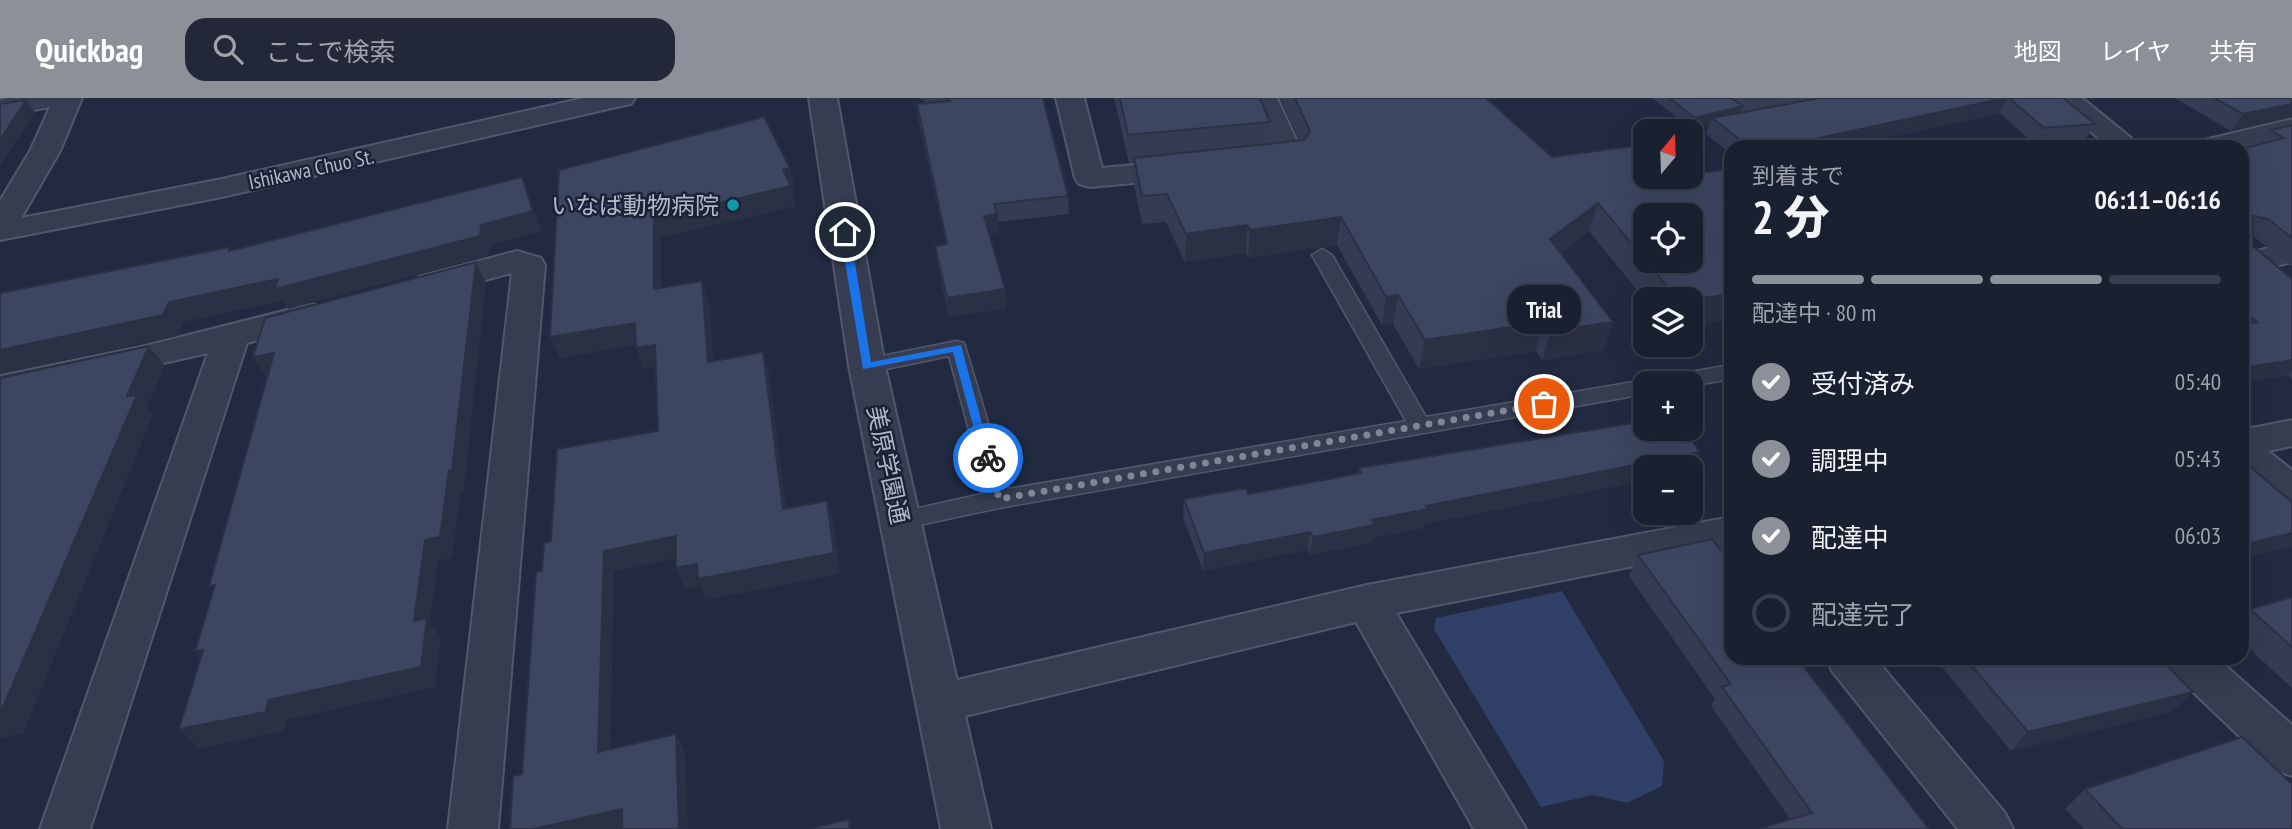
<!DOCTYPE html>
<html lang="ja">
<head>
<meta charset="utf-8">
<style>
	body { margin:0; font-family:"PT Sans Narrow","Noto Sans JP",sans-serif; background:#222838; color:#f1f3f6; height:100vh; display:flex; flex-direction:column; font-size:26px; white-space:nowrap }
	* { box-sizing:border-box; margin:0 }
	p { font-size:23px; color:#9fa3ab }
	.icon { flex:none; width:38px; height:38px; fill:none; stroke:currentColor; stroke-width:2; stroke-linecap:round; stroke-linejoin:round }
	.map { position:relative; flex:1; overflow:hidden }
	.sheet { position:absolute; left:1724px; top:42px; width:525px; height:525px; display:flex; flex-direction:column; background:#192030; border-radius:21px; box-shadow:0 7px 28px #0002,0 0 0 2px #373e4c }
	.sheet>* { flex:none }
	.needle { width:46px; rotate:19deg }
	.buttons { position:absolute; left:1633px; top:21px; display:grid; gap:14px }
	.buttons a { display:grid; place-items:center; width:70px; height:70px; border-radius:14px; background:#192030; box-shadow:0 7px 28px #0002,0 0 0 2px #373e4c; font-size:35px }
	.pin { position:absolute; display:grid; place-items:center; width:60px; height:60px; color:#fff; margin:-30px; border:4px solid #fff; border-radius:50%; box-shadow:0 2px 7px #0007 }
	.courier { position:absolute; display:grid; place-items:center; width:70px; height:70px; margin:-35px; border:5px solid #1a73e8; border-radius:50%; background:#fff; color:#222; box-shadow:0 2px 9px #0007 }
	.bubble { position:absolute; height:49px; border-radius:21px; background:#192030; box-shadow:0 7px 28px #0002,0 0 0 2px #373e4c; font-size:23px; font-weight:800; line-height:49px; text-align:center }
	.summary em { font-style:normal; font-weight:800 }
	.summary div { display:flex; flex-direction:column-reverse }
	.summary { display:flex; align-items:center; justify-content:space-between; height:119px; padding:0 28px }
	h1 { font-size:46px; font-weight:800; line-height:52px }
	.bar { display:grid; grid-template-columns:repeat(4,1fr); gap:10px 7px; align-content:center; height:84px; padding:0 28px }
	.bar i { height:9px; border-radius:5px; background:#373e4c }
	.bar .current { background:#8c9099 }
	.bar p { grid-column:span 4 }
	ol { padding:0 28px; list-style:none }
	li { display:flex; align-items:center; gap:21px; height:77px }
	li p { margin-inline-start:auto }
	li .icon { padding:7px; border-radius:50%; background:#8c9099; color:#fff; stroke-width:4 }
	li:last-child { color:#9fa3ab }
	li i { width:38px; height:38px; border:4px solid #373e4c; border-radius:50% }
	header { display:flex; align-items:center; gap:42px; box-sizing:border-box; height:98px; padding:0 35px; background:#8c9099; color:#fff }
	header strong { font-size:33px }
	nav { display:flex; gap:38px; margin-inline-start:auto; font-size:24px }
	.search { width:490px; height:63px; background:#222838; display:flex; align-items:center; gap:18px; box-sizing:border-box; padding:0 24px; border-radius:21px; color:#9fa3ab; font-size:26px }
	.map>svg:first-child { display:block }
	.water { fill:#314067 }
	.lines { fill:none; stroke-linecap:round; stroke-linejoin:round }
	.service-casing { stroke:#51586b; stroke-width:3 }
	.minor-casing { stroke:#51586b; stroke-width:4 }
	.tertiary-casing { stroke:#51586b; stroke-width:4 }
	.service { fill:#363d50; fill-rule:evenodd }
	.minor { fill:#363d50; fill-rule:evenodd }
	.tertiary { fill:#363d50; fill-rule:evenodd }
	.wall { fill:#343c53; fill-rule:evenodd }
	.shaded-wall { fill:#2b3144 }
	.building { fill:#3d4661; stroke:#2b3144; stroke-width:2 }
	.route { fill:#1a73e8 }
	.done { stroke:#7f869a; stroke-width:7; stroke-dasharray:0 12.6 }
	.culture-dot { fill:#0f9aa8; stroke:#1b2235; stroke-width:2.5 }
	.labels { text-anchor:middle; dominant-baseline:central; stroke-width:5; stroke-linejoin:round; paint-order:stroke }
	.far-street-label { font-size:21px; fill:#b2b8cb; stroke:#1b2235 }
	.poi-label { font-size:24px; fill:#b2b8cb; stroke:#1b2235; text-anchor:end }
	.street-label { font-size:24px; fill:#b2b8cb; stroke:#1b2235 }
</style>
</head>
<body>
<header>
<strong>Quickbag</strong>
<div class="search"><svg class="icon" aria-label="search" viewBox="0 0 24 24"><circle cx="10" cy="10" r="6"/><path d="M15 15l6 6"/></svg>ここで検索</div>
<nav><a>地図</a><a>レイヤ</a><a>共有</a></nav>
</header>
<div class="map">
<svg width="2292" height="731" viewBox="0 0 2292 731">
	<rect width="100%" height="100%" fill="#212a40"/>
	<path class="water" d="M1562,493L1664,663L1662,688L1627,705L1593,697L1541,709L1434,531L1436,520Z"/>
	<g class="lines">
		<defs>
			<path id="service" d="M1322,151L1332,157L1426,319L1645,282L1653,285H1645V296L999,410L900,431L892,428L888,422L892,416L986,395L949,258L867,275L860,273L856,268L867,261L957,243L964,245L1008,391L1406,323L1312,157Z
				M1731,267V281L1690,288V285H1655L1658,280L1666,278Z"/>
			<path id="minor" d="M8,0H82L60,53L16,129L11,136L0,138V103L30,53L50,9L0,18V2Z
				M1056,0H1084L1102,70L1187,62L1198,65L1202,71L1198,77L1187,80L1090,89L1079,86L1075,80Z
				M1249,0H1277L1305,61L1300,67L1257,73L1247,70L1242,64L1247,58L1272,54Z
				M1723,0H1817L1813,6L1751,18L1741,16Z
				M2051,0H2082L2142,49H2109Z
				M2292,21V39L2242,50L2195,49L2200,43Z
				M2292,144V164L2260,172L2249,169L2244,162L2249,155Z
				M517,153L541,160L545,167L498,731H448L512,175L431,196L419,193L414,186L419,179Z
				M311,206L323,209L328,217L323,225L247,245L90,731H40L208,255L0,302V278L141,249Z
				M2292,322V348L2268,353L2292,372V408L2278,404L2242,373V332Z
				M1731,419V449L1396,515L1526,731H1474L1356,524L940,624L924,619L917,605L924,591L940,586L1367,487Z
				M1826,560H1875L2005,715L2013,731H1958L1832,573Z
				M2165,560H2217L2292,627V678L2275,672L2171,573Z"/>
			<path id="tertiary" d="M584,0H635L631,6L621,8L222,99L0,142V124L222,81Z
				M809,0H837L885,268L991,731H941L849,268Z"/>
		</defs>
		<use href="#service" class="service-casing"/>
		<use href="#minor" class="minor-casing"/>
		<use href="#tertiary" class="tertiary-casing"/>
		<use href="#service" class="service"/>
		<use href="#minor" class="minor"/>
		<use href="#tertiary" class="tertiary"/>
	</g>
	<path class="wall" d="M919,0H1043L1068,98L1069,116L997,124L999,134L989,136L1005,191L1007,210L949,219L938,167L935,148L946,146L919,24L917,6L927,5Z
		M1114,0H1260L1270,24L1269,46L1299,42L1280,0H1492L1488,1L1552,59L1663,80L1731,71V222L1690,229V201H1645V202L1589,133L1561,155L1613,224L1603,252L1542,262L1536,253L1419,271L1393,226L1382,227L1337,147L1248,160L1246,155L1185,164L1166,124L1142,126L1134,87V64L1129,65ZM1645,117L1690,163H1645Z
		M1652,0H1731L1740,15L1820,0H2063L2095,26L2085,42L2034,46L2000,15L1844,49H1731V56L1706,36L1709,26L1691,30Z
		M2175,0H2292V19L2231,33Z
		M2292,27V169L2253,138V148L2292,181V281L2288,277L2242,285V51L2261,46L2271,32Z
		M1700,354L1692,373L1424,426L1423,430L1372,440L1371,445L1310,457L1307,452L1203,473L1183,419L1184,401L1248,396L1358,375L1359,370Z
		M1638,457L1731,560L1929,731L1790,721L1711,608L1715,601L1629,478Z
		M2292,499V590L2242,544V519L2250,511Z
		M1939,560H2160L2193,594L2173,613L2011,653L1937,563Z
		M2085,691L2292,731H2084L2065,711Z"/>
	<path class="shaded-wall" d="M2005,0H2008L2000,15L1844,49H1777Z
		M26,2L35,14L0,69V42Z
		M2292,6V19L2231,33L2243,16Z
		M1743,8L1739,19L1712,20L1709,26L1691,30L1695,20Z
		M790,70L795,90L792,91L796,108L661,140V212L654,191V120L783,72Z
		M522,79L542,133L491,147L489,158L288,211L283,203L183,224L178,238L0,276V252L169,204L481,127Z
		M1598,105L1589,133L1542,169L1550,141Z
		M997,116L999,134L986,136L984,118Z
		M1341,119L1337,147L1248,160L1250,132Z
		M1247,127L1246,155L1185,164L1186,136Z
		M476,164L486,185L464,392L461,393L452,460L438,463L430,524L441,540L435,589L286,622L284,633L199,651L179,631L268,602L414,523L425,442Z
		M702,183L709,203L715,285L708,264Z
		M1005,191L1007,210L949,219L947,200Z
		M1731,196V222L1690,229V202Z
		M1398,197L1393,226L1382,227L1386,199Z
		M1544,224L1536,253L1419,271L1425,242Z
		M1613,224L1603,252L1542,262L1551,233Z
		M635,225L643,246L560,260L550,239Z
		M655,247L662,267L644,271L636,250Z
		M149,248L165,268L147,309L153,317L23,636L0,640V616L127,298Z
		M763,254L769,275L789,432L783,411Z
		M274,255L267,280L253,259Z
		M2292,262V273L2288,277L2242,285V270Z
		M1700,354L1692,373H1690V369H1645V382L1424,426L1423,430L1372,440L1371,445L1310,457L1313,439L1372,422L1426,408Z
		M827,403L833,423L840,476L706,502L700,488L685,491L676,470Z
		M1310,434L1307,452L1203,473L1204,455Z
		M2292,435V449L2242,461V447Z
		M676,438L684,458L614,474L610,673L598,654L604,453Z
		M203,552L213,574L195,553Z
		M2193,594L2173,613L2011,653L2028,634Z
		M676,636L685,655L688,731H679Z
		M622,711L627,731H534Z"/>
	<path class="building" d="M946,0H1043L1068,98L994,106L997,116L984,118L1005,191L947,200L935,148L947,146L917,6L950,3Z
		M1120,0H1260L1270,24L1128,37Z
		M1295,0H1486L1552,59L1634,48L1645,60V79H1662L1663,80L1690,79V76L1731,71V196L1690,202L1678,201L1646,163H1690V117H1645V162L1598,105L1550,141L1613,224L1551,233L1544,224L1425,242L1398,197L1386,199L1341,119L1250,132L1247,127L1186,136L1167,96L1142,98L1134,60L1304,42L1310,33Z
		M1669,0H1731L1743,8L1695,20Z
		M1819,0H2005L1777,49H1749L1712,20Z
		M2009,0H2063L2095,26L2044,30Z
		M2214,0H2292V6L2243,16Z
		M26,2L0,42V6Z
		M764,19L790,70L783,72L791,88L654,120V191L702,183L708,264L763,254L783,411L827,403L834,455L698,481L697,466L676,470V438L604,453L598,654L676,636L679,731H622V711L534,731H510L513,678L522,676L536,474L542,473L544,445L551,443L557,351L658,333L655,247L636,250L635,225L550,239L559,72Z
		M2292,27V140L2268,121L2253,118V148L2292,181V262L2242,270V226L2257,224L2242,211V51L2284,40L2271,32Z
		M522,79L533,113L481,127L480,138L275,191L278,181L169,204L163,217L0,252V195L230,149L229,153Z
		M476,164L452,372H449L440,439L425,442L414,523L427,520L421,569L268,602L266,614L179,631L203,552L195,553L215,487L209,488L274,255L253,259L265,220Z
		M149,248L127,298L137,297L0,616V280Z
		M1645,323V331H1683L1700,354L1426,408L1428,411L1372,422L1375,427L1313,439L1310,434L1204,455L1184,401L1246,390L1248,396L1361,375L1359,370Z
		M2242,362L2292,404V435L2242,447Z
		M1712,441L1731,465V560H1797L1929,731H1758L1812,715L1722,589L1731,586L1638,457Z
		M2292,499V549L2250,511Z
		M1965,560H2160L2193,594L2028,634Z
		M2242,639L2292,686V731H2122L2085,691Z
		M849,721L850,731H809Z"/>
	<path class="route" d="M845,131L850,134L871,264L961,247L992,363L982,360L953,254L863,271L840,134Z"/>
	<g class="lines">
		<path class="done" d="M988,360L999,401L1544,306"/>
	</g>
	<circle class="culture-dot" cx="733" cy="107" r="7"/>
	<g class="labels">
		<g class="far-street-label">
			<text transform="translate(311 71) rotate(-12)">Ishikawa Chuo St.</text>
		</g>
		<g class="poi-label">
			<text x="719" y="107">いなば動物病院</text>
		</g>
		<g class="street-label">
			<text transform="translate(888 367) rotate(78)">美原学園通</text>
		</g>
	</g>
</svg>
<div class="buttons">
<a><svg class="needle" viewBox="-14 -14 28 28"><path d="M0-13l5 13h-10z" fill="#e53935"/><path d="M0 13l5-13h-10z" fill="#9fa3ab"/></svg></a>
<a><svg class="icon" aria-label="locate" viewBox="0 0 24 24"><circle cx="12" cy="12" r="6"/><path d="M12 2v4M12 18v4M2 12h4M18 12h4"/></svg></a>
<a><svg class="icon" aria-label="layers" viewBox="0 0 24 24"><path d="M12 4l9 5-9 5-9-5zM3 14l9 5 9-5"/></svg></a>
<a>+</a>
<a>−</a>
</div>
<div class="pin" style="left:1544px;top:306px;background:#ea580c"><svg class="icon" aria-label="bag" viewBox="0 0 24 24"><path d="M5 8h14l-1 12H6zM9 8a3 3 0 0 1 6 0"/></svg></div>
<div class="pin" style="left:845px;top:134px;background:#1f2937"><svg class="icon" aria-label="home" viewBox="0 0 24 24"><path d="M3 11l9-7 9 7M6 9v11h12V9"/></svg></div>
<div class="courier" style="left:988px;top:360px"><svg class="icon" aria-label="bike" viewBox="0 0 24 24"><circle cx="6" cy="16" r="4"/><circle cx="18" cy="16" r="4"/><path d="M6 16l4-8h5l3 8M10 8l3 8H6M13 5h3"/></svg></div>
<div class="bubble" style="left:1507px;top:187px;width:74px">Trial</div>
<section class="sheet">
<div class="summary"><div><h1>2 分</h1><p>到着まで</p></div><em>06:11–06:16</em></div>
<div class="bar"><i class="current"></i><i class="current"></i><i class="current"></i><i></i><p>配達中 · 80 m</p></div>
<ol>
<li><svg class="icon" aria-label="check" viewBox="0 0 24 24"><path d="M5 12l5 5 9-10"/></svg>受付済み<p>05:40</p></li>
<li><svg class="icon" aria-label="check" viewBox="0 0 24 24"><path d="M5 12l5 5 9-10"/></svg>調理中<p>05:43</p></li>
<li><svg class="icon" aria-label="check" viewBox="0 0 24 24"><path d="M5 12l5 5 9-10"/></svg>配達中<p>06:03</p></li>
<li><i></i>配達完了</li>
</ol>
</section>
</div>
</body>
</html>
